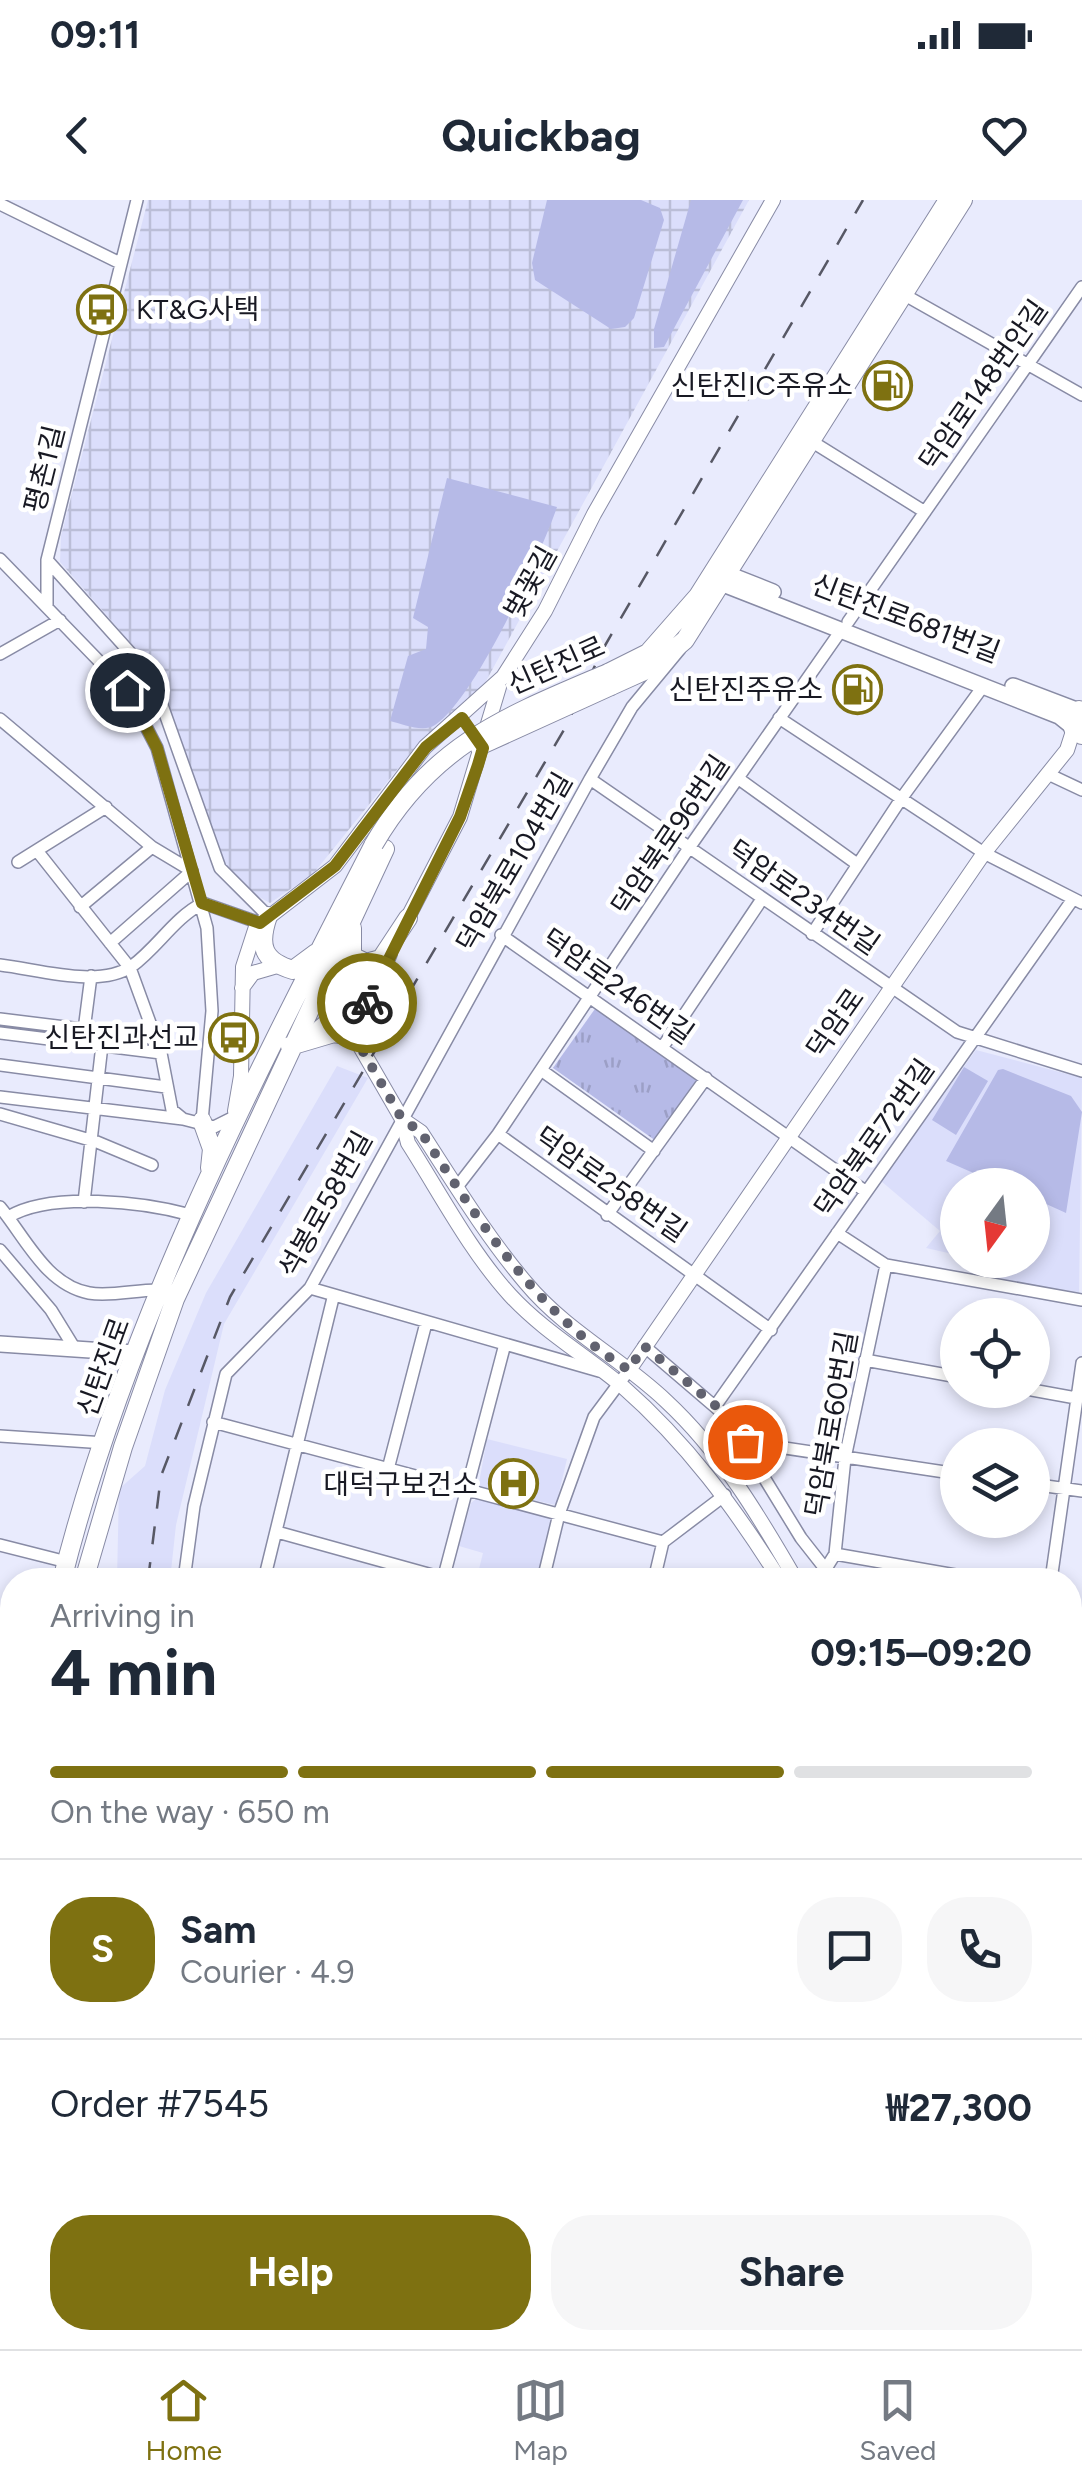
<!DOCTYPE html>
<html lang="en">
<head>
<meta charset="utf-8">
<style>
	body { margin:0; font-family:Figtree,"Noto Sans KR",sans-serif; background:#f6f6f7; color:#1f2937; height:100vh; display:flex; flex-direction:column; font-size:38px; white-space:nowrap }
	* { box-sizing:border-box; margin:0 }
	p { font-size:32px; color:#747a83 }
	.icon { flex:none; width:55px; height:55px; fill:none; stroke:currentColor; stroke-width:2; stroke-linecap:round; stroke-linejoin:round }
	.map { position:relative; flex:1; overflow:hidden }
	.side { position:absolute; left:0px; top:1368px; width:1082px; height:782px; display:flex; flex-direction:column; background:#fff; border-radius:40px 40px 0 0; box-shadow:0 5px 15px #0003 }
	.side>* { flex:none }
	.needle { width:65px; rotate:195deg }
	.controls { position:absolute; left:940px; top:968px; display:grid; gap:20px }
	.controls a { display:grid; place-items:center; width:110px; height:110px; border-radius:50%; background:#fff; box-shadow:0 5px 15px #0003; font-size:50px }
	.pin { position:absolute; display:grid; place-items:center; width:85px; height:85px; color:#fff; margin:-42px; border:5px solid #fff; border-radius:50%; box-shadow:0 2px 10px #0007 }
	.courier { position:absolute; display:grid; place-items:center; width:100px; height:100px; margin:-50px; border:8px solid #7e7111; border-radius:50%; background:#fff; color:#222; box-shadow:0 2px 12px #0007 }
	.overview em { font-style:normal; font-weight:700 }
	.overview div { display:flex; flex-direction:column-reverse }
	.overview { display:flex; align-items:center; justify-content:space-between; height:170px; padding:0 50px }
	h1 { font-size:65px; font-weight:700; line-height:75px }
	.bar { display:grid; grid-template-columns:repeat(4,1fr); gap:15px 10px; align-content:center; height:120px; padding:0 50px }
	.bar i { height:12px; border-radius:8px; background:#e0e1e3 }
	.bar .active { background:#7e7111 }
	.bar p { grid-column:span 4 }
	.line { display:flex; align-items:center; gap:25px; padding:0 50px; border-top:2px solid #e0e1e3 }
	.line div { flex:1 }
	.round { display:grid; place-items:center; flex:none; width:105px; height:105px; border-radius:40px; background:#f6f6f7 }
	.button { display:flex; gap:20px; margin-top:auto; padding:20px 50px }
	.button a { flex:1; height:115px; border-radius:40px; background:#7e7111; color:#fff; font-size:40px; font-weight:700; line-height:115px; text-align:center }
	.button a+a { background:#f6f6f7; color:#1f2937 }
	.status { display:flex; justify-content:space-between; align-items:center; height:70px; padding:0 50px; background:#fff; direction:ltr }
	.status svg { height:28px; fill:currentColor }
	header { display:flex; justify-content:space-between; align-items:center; height:130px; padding:0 50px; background:#fff; font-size:45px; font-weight:700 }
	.tab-bar { display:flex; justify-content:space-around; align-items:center; height:140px; border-top:2px solid #e0e1e3; background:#fff; font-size:28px; color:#747a83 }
	.tab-bar a { display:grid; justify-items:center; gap:5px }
	.tab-bar .active { color:#7e7111 }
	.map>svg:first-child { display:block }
	.built { fill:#dbdefb }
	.industrial { fill:url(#industrial-grid) }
	.green { fill:#b6bae7 }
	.park { fill:url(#park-tufts) }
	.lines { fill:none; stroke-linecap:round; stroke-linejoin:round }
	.minor-casing { stroke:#888ba5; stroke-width:14 }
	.tertiary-casing { stroke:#888ba5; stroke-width:16 }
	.secondary-casing { stroke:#888ba5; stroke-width:18 }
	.primary-casing { stroke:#888ba5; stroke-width:20 }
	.motorway-casing { stroke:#888ba5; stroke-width:22 }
	.minor { stroke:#fff; stroke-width:11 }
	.tertiary { stroke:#fff; stroke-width:14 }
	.secondary { stroke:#fff; stroke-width:15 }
	.primary { stroke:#fff; stroke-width:18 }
	.motorway { stroke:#fff; stroke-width:20 }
	.rail { stroke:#575865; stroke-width:2.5; stroke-dasharray:18 18; stroke-linecap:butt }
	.primary-bridge-casing { stroke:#888ba5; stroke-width:20; stroke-linecap:butt }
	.primary-bridge { stroke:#fff; stroke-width:18 }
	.done { stroke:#61626f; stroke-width:10; stroke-dasharray:0 18 }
	.route { stroke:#7e7111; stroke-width:12 }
	.labels { text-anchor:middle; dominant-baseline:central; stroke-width:9; stroke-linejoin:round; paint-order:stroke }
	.poi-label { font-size:28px; fill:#181923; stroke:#fff; text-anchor:end }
	.street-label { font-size:28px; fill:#181923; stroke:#fff }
</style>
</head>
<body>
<div class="status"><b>09:11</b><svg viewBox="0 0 49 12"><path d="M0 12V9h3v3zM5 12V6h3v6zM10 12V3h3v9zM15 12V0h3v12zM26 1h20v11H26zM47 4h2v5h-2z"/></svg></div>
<header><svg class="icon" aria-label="back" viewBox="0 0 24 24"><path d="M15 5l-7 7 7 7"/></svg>Quickbag<svg class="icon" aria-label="heart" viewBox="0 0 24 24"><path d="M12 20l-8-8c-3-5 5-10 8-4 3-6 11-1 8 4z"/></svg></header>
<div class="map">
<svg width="1082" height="2149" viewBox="0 0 1082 2149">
	<defs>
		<pattern id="industrial-grid" width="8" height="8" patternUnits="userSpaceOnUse" patternTransform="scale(2.5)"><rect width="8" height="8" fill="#dbdefb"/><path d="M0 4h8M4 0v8" fill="none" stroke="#bbbed7"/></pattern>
		<pattern id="park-tufts" width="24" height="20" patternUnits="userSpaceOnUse" patternTransform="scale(2.5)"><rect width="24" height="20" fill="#b6bae7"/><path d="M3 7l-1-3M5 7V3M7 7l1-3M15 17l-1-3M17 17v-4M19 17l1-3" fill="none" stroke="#9c9fc6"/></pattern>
	</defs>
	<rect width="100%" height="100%" fill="#e9ebfd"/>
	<path class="built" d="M976,850L1082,878L1079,1096L977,1074L979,1060H1032V985H958L957,1055L926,1048L940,1031L881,981Z
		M337,866L368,878L224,1124L176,1325L170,1380H117L119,1289L145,1266L165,1190L206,1093Z
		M487,1239L567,1259L556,1305L478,1288Z
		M476,1299L552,1318L538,1380H505L478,1373L483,1353L459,1346L471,1303Z
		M70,2138H140L139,2149H70Z"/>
	<path class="industrial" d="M148,0H749L480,492L417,545L313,674L270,703L230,681L210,641L165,491L151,466L60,362L61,336Z"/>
	<path class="green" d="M547,0H641L660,8L664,20L634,118L625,127L611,129L535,80L532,63Z
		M691,0H743L664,147L654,148V129Z
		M447,278L557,307C541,354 475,499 435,525C423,533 403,524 390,521L408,456L426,449L428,427L413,418Z
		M964,867L988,881L956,935L932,920Z
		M1003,869L1071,896L1082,912L1066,1013L1033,998L1032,985H1001L946,961L998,870Z"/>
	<path class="park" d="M597,806L700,879L656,941L553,868Z"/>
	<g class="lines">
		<defs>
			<path id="minor" d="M137,0L47,360L152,477L220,668L268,716
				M0,4L120,63
				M903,94L1082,195
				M811,241L925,312
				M0,359L127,490L157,548L207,728L212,811L202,921
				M47,360V406
				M848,422L1082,87
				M0,454L60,420
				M779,518L984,653L1082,703
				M0,519L152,647L192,671L110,743
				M1048,574L1082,590
				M590,579L957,832L1082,871
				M739,579L857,664
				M38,652L130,768L161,853L172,910L183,919L214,927L232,918
				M18,662L106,607
				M80,707L152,647
				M812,734L901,599L984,485
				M501,735L865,991
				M0,765C37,769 99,789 132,766C158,747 174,718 203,703L260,723
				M0,819L155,838
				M84,830L91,776
				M0,833L161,853
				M662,848L762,699
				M0,865L166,887
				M541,870L654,951
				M0,897L183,919
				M0,914L97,942L152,965
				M498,934L771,1130
				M457,987L498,934L689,648L842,429
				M84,1002L102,845
				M0,1007C25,1037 46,1085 89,1093C112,1097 138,1089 161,1090
				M607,1015L706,878
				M8,1017C51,991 144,1002 191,1015
				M837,1033L886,1065L1082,1100
				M0,1050L51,1110L75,1149
				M310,1088L599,1171
				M644,1146L727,1217L801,1338L834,1380
				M865,1160L958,1177
				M1032,1190L1076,1198
				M716,1205L1073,699
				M213,1222L663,1342
				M0,1236L105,1243
				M745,1242L958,1274
				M388,1269L426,1123
				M1032,1284L1082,1291
				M277,1332L443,1378
				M0,1345L67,1362
				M835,1354L984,1380
				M184,1380L194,1306L226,1174L310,1088L590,579L632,507L680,449
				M264,1380L333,1098
				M443,1380L505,1144
				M543,1380L559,1314L594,1217L629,1170
				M654,1380L663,1342L725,1295
				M810,1380L825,1370L835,1354L845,1258L886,1065
				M1051,1380L1082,1163
				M1070,1479L1082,1480
				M0,1521L12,1523
				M0,1547L12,1548
				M1070,1712L1082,1713
				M29,2138L31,2149
				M147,2149V2138
				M298,2149L302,2138
				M368,2149L371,2138
				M464,2149L467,2138"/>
			<path id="tertiary" d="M404,725L460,617L499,487
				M390,754L354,836L402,919L408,943C440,993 470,1051 510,1095C543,1131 585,1155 622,1186C687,1243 734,1307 780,1380
				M242,788L253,773L277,766
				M307,838L374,780
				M235,911L241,876L243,767L256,727L335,666L425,547L503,477L545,411L594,314L773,0
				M402,919L421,932C454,983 487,1037 526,1083C566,1131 622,1159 666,1201C721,1252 759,1316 796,1380
				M629,1170L984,653L1067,550L1076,522
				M1070,1828L1082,1843
				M1070,1880L1082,1894
				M1070,1899L1082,1912"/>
			<path id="secondary" d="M720,371L773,392
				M713,380L1059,516L1074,528
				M1013,486L1079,511
				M0,1144L135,1153
				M0,1533L12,1534"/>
			<path id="primary" d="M608,473L648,453L698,396L948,0
				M611,486L653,467L685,440L963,0
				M268,716C258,745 262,761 293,770L316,753
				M352,728V756L366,763L381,759L408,718
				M290,846L334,833L354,836
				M202,921L212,949L210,968
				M62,1380C127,1121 253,880 374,644
				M84,1380L123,1247L175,1099L385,649
				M0,1838L12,1663
				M0,1918L12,1865
				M1070,2083L1082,2080
				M0,2084H12
				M0,2100L12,2099
				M1070,2102L1082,2099
				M541,2138L597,2149
				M604,2138L679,2149
				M728,2149L826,2138
				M875,2149L934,2138"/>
			<path id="motorway" d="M1079,511L1082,513
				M1074,528L1082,534"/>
		</defs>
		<use href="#minor" class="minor-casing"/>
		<use href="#tertiary" class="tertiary-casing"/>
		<use href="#secondary" class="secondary-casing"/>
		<use href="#primary" class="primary-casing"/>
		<use href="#motorway" class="motorway-casing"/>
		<use href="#minor" class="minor"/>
		<use href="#tertiary" class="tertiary"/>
		<use href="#secondary" class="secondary"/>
		<use href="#primary" class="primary"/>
		<use href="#motorway" class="motorway"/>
		<path class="rail" d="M148,1380L161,1276L230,1097L565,528L603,449L863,0
			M87,2149V2138
			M117,2149L118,2138"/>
		<defs>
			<path id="primary-bridge" d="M479,546L611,486
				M374,644C432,544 507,516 608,473"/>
		</defs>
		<use href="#primary-bridge" class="primary-bridge-casing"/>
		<use href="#primary-bridge" class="primary-bridge"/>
	</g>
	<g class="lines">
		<path class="done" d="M367,803L354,836L402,919L421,932C479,1021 536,1113 629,1170L644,1146L716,1206L745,1242"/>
		<path class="route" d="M127,490L157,548L202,703L260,723L335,666L426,547L462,518L483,548L478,565L460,617L367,803"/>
	</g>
	<defs>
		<symbol id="bus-ring" viewBox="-11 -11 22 22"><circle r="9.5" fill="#fff" stroke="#7e7111" stroke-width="1.5"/><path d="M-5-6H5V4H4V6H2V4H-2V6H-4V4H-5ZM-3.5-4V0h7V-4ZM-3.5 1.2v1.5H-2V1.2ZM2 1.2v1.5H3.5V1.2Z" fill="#7e7111"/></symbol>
		<symbol id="fuel-ring" viewBox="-11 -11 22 22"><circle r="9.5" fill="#fff" stroke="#7e7111" stroke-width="1.5"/><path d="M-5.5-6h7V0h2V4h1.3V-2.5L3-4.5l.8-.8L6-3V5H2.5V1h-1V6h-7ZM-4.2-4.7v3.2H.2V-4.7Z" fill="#7e7111"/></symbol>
		<symbol id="hospital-ring" viewBox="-11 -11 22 22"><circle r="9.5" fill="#fff" stroke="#7e7111" stroke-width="1.5"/><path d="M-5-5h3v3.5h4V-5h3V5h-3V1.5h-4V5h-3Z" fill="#7e7111"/></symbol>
	</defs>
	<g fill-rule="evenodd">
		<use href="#bus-ring" x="74" y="82" width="55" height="55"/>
		<use href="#fuel-ring" x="860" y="158" width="55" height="55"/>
		<use href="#fuel-ring" x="830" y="462" width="55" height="55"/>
		<use href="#bus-ring" x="206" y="810" width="55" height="55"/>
		<use href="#hospital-ring" x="486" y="1256" width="55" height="55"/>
	</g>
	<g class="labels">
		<g class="poi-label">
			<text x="136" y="109" text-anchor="start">KT&amp;G사택</text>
			<text x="853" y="185">신탄진IC주유소</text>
			<text x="823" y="489">신탄진주유소</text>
			<text x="199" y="837">신탄진과선교</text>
			<text x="478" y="1284">대덕구보건소</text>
		</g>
		<g class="street-label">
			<text transform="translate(983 185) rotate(-55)">덕암로148번안길</text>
			<text transform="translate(44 269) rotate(-76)">평촌1길</text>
			<text transform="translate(530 382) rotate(-61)">벚꽃길</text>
			<text transform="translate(906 418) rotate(21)">신탄진로681번길</text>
			<text transform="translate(556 465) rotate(-24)">신탄진로</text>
			<text transform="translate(670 635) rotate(-56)">덕암북로96번길</text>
			<text transform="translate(514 662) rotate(-60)">덕암북로104번길</text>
			<text transform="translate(804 697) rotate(35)">덕암로234번길</text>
			<text transform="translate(618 786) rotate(35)">덕암로246번길</text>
			<text transform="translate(835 823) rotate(-55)">덕암로</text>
			<text transform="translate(874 938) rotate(-55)">덕암북로72번길</text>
			<text transform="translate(611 984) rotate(35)">덕암로258번길</text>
			<text transform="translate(325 1004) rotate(-61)">석봉로58번길</text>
			<text transform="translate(103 1167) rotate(-70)">신탄진로</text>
			<text transform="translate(831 1224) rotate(-80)">덕암북로60번길</text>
		</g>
	</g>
</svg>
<div class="controls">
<a><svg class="needle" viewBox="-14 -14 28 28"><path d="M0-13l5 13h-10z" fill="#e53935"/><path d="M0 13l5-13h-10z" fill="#747a83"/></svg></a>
<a><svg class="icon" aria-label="locate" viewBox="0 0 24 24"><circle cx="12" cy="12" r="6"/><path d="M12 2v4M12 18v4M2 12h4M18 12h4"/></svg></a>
<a><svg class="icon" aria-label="layers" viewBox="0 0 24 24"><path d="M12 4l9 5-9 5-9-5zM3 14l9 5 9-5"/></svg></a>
</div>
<div class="pin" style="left:745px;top:1242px;background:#ea580c"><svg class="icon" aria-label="bag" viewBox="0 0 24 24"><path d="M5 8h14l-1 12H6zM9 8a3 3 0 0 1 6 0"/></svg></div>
<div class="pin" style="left:127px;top:490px;background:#1f2937"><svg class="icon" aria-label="home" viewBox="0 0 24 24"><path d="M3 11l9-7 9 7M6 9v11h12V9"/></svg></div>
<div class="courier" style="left:367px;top:803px"><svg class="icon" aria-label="bike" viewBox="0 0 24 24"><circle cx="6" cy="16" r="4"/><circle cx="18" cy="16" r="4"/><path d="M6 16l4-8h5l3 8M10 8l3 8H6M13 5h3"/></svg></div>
<section class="side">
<div class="overview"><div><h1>4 min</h1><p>Arriving in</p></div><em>09:15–09:20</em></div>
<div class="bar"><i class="active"></i><i class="active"></i><i class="active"></i><i></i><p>On the way · 650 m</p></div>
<div class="line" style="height:180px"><b class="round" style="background:#7e7111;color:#fff">S</b><div><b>Sam</b><p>Courier · 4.9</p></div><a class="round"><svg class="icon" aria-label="chat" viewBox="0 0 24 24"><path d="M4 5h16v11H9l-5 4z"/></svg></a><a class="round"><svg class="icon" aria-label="phone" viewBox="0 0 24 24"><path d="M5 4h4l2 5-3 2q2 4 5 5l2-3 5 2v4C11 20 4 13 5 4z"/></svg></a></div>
<div class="line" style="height:130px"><div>Order #7545</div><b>₩27,300</b></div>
<div class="button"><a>Help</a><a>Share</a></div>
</section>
</div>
<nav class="tab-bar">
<a class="active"><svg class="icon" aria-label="home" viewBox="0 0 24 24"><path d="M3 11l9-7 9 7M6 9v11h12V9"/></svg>Home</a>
<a><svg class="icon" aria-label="map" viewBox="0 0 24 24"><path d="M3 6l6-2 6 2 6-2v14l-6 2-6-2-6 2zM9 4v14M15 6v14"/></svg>Map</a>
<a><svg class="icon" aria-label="saved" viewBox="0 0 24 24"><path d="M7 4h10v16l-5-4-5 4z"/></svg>Saved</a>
</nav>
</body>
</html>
